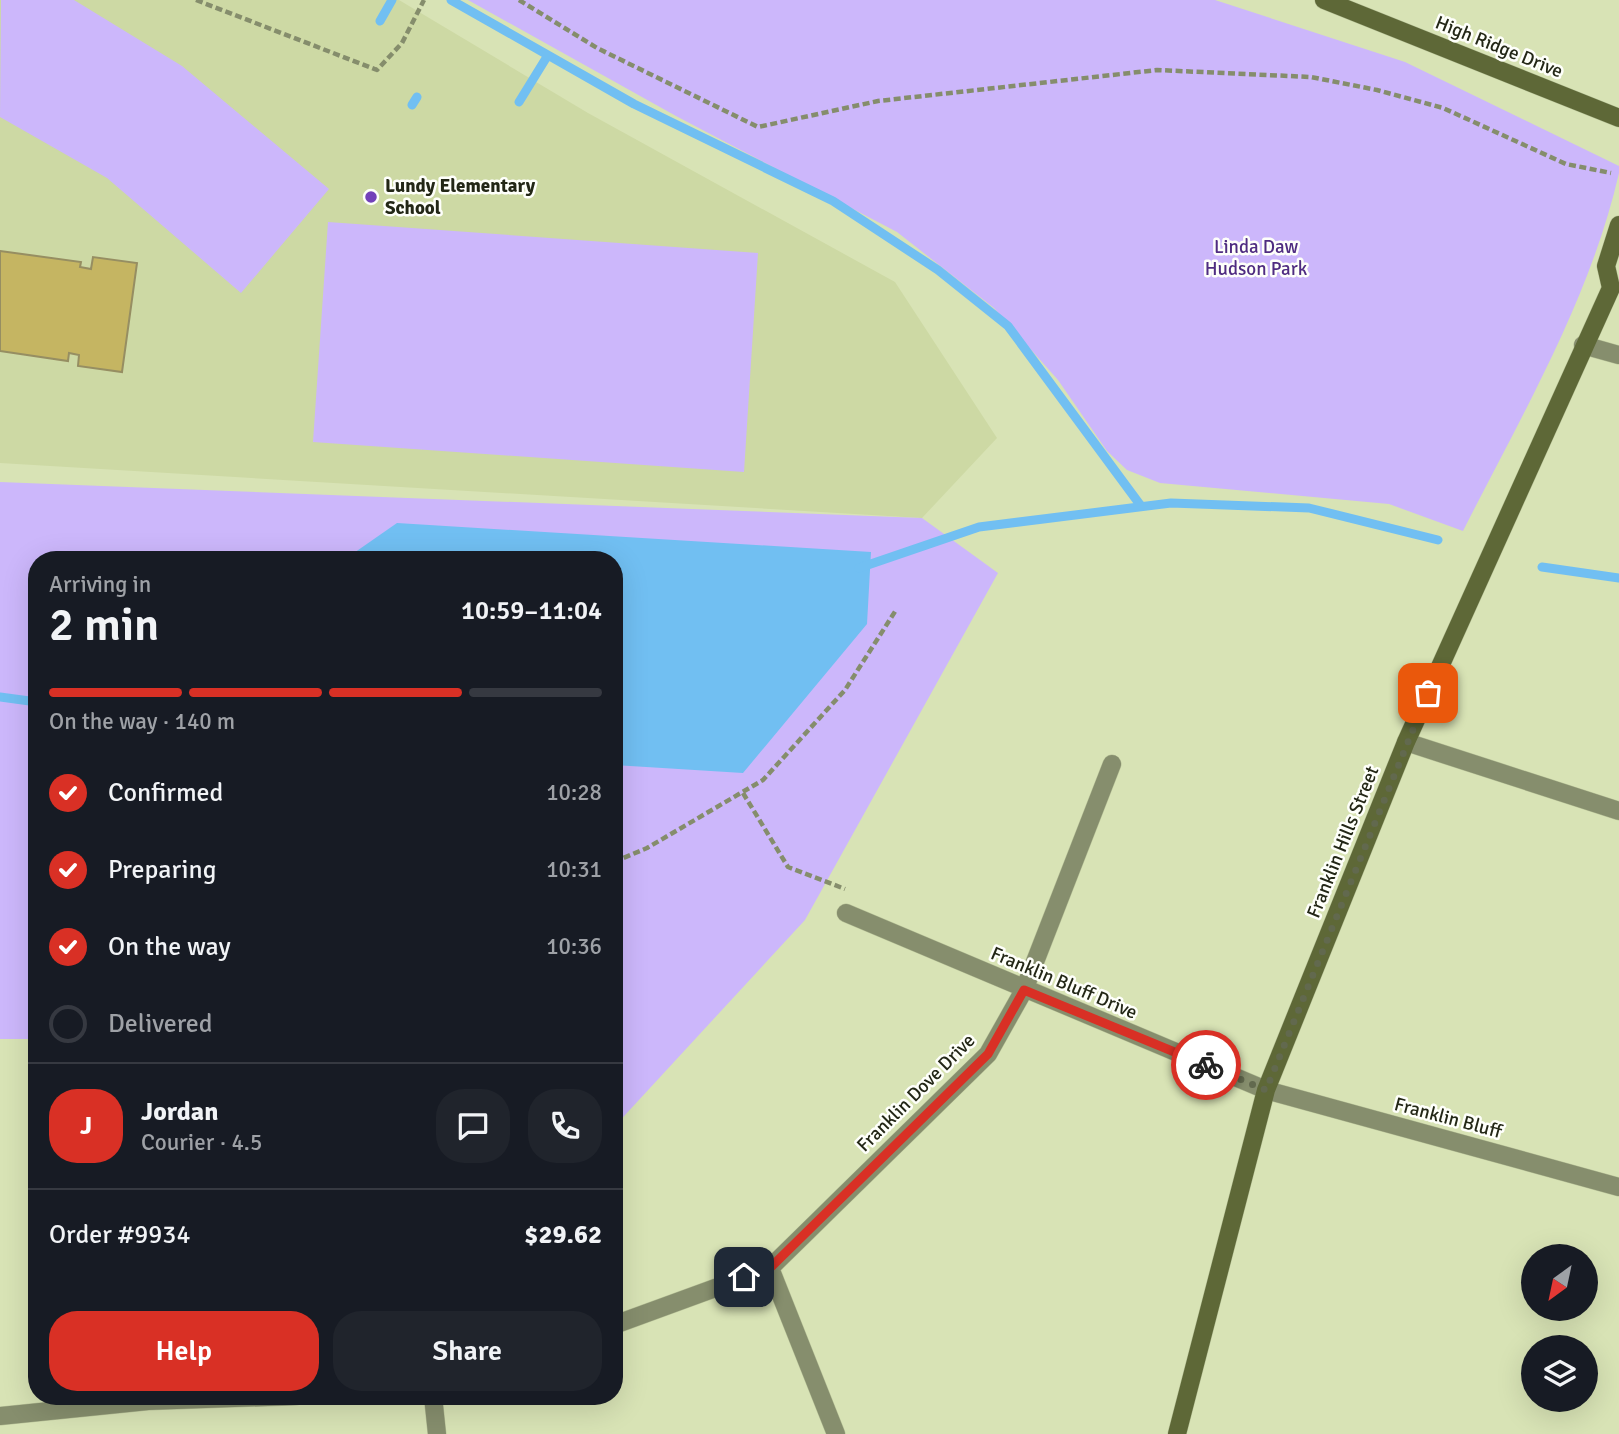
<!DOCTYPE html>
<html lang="en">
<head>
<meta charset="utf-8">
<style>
	body { margin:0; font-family:Signika,sans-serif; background:#20242c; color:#f1f3f6; height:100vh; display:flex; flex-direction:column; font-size:26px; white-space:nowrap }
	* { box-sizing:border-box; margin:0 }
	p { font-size:23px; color:#9ea1a6 }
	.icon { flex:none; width:38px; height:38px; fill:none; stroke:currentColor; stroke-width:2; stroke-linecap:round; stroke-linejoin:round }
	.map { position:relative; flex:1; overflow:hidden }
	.sheet { position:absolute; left:28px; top:551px; width:595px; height:854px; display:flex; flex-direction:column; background:#171b24; border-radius:28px; box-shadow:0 7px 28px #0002 }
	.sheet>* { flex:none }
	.needle { width:46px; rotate:213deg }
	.buttons { position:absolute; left:1521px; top:1244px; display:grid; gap:14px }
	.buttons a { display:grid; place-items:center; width:77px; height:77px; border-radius:50%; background:#171b24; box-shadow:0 7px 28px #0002; font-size:35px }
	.pin { position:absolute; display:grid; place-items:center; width:60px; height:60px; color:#fff; margin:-30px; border-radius:14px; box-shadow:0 4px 10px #0006 }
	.courier { position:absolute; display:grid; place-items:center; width:70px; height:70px; margin:-35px; border:5px solid #d93025; border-radius:50%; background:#fff; color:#222; box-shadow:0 2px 9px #0007 }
	.head em { font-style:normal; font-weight:600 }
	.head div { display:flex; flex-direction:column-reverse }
	.head { display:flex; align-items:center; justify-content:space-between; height:119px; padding:0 21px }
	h1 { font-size:46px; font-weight:600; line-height:52px }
	.bar { display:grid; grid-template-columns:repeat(4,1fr); gap:10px 7px; align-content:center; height:84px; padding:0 21px }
	.bar i { height:9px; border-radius:5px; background:#363941 }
	.bar .active { background:#d93025 }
	.bar p { grid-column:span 4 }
	.line { display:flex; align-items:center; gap:18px; padding:0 21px; border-top:2px solid #363941 }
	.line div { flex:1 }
	.round { display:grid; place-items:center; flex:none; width:74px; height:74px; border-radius:28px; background:#20242c }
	ol { padding:0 21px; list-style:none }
	li { display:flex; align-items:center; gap:21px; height:77px }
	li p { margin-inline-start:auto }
	li .icon { padding:7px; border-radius:50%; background:#d93025; color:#fff; stroke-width:4 }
	li:last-child { color:#9ea1a6 }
	li i { width:38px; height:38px; border:4px solid #363941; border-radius:50% }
	.primary-button { display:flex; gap:14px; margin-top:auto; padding:14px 21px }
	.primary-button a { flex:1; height:80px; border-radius:28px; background:#d93025; color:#fff; font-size:28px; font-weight:600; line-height:80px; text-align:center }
	.primary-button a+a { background:#20242c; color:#f1f3f6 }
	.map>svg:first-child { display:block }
	.built { fill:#cdd9a4 }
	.green { fill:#ccb7fb }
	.water { fill:#71bff2 }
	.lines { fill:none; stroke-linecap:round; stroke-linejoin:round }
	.stream { stroke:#71bff2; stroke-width:9 }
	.building { fill:#c5b562; stroke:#968e62; stroke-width:2 }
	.street-casing { stroke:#b7c198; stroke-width:19 }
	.secondary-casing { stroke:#b7c198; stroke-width:19 }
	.path { stroke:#858d6c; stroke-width:4.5; stroke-dasharray:7 3.5; stroke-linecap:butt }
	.street { stroke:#868e6d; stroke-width:18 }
	.secondary { stroke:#5e6837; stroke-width:18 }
	.done { stroke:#62694e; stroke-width:7; stroke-dasharray:0 12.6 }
	.route { stroke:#d93025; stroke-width:9 }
	.poi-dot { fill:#7341b9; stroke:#fefffa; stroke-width:2.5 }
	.labels { text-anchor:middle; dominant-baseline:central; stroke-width:5; stroke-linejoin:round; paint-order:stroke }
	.street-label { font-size:19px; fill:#232716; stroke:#fefffa }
	.poi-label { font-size:19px; font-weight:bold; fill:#232716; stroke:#fefffa; text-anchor:start }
	.park-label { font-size:19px; fill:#4f2c81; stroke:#fefffa }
</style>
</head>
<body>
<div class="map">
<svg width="1619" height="1434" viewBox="0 0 1619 1434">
	<rect width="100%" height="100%" fill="#d8e3b5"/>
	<path class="built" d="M0,0H399L588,113L895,282L997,438L922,518L0,463Z"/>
	<path class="green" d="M1,0H74L182,66L329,189L241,293L107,178L0,117Z
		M468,0H1215L1405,62L1619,166V173C1590,300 1521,416 1463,531L1389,504L1160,483L1127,470L1107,451L1058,380L994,308L897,232L676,116Z
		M328,222L758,253L744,472L313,442Z
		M0,482L922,518L998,573L805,920L614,1127V560H37V1039H0Z"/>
	<path class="water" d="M397,523L871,552L867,624L743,773L614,765V560H349L351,555Z"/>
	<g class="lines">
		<path class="stream" d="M451,0L634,104L833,201L938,270L1008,326L1141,506
			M380,21L392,0
			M519,102L548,55
			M412,105L417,97
			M1542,567L1619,578
			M859,568L979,527L1171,503L1309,508L1438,540
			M0,697L37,702"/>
	</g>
	<path class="building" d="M0,251L81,262L80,267L91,269L93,257L137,263L122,372L78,366L79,355L69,353L68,361L0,351Z"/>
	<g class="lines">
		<defs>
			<path id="street" d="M1583,345L1619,355
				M1406,742L1619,811
				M846,913L1266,1090L1619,1187
				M770,1268L836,1434
				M614,1325L770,1268L988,1054L1024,990L1112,764
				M433,1396L437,1434
				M0,1416L148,1401L296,1396"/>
			<path id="secondary" d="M1324,0L1619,118
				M1177,1434L1266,1090L1406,742L1611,288L1606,266L1619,225"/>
		</defs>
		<use href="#street" class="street-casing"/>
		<use href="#secondary" class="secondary-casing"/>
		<path class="path" d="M196,0L377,70L402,43L424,0
			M519,0L597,48L758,127L878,101L1157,70L1311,77L1377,90L1443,108L1566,164L1611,173
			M743,793L788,867L845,889
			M614,862L647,848L763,780L845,690L896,610"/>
		<use href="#street" class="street"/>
		<use href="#secondary" class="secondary"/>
	</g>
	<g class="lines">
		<path class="done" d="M1206,1065L1266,1090L1428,693"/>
		<path class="route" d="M744,1277L770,1268L988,1054L1024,990L1206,1065"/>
	</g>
	<circle class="poi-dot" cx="371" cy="197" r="7"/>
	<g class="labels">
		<g class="street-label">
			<text transform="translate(1499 47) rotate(22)">High Ridge Drive</text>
			<text transform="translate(1343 842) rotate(-68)">Franklin Hills Street</text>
			<text transform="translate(1064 983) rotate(23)">Franklin Bluff Drive</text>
			<text transform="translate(916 1093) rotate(-45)">Franklin Dove Drive</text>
			<text transform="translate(1448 1118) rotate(15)">Franklin Bluff</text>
		</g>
		<g class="poi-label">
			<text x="385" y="186">Lundy Elementary<tspan x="385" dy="22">School</tspan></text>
		</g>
		<g class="park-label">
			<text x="1256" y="247">Linda Daw<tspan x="1256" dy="22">Hudson Park</tspan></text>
		</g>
	</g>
</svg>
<div class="buttons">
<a><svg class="needle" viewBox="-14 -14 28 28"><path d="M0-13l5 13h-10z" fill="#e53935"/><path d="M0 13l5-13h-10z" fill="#9ea1a6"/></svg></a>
<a><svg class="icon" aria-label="layers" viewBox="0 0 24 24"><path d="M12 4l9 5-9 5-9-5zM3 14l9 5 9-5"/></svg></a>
</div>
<div class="pin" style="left:1428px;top:693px;background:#ea580c"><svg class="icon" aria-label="bag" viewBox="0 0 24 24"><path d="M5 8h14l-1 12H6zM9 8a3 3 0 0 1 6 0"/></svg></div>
<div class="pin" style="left:744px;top:1277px;background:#1f2937"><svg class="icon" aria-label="home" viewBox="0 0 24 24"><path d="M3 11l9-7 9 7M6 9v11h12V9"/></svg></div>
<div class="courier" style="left:1206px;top:1065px"><svg class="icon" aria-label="bike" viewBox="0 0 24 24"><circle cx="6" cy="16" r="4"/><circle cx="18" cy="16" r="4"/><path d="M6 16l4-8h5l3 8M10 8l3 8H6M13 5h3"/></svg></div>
<section class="sheet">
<div class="head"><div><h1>2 min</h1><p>Arriving in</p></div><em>10:59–11:04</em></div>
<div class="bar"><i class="active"></i><i class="active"></i><i class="active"></i><i></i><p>On the way · 140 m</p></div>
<ol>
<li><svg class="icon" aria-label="check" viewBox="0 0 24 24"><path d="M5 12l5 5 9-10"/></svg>Confirmed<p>10:28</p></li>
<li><svg class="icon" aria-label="check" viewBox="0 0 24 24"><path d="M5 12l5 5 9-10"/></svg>Preparing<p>10:31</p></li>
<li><svg class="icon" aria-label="check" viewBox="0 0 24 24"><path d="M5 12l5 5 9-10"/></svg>On the way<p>10:36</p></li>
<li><i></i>Delivered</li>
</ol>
<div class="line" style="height:126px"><b class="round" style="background:#d93025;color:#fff">J</b><div><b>Jordan</b><p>Courier · 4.5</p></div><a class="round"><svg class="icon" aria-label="chat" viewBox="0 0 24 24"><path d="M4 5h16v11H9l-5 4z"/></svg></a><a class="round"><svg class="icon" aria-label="phone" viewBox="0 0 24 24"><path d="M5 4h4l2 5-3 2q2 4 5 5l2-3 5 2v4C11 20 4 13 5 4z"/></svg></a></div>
<div class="line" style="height:91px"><div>Order #9934</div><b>$29.62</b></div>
<div class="primary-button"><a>Help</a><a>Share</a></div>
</section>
</div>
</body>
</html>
